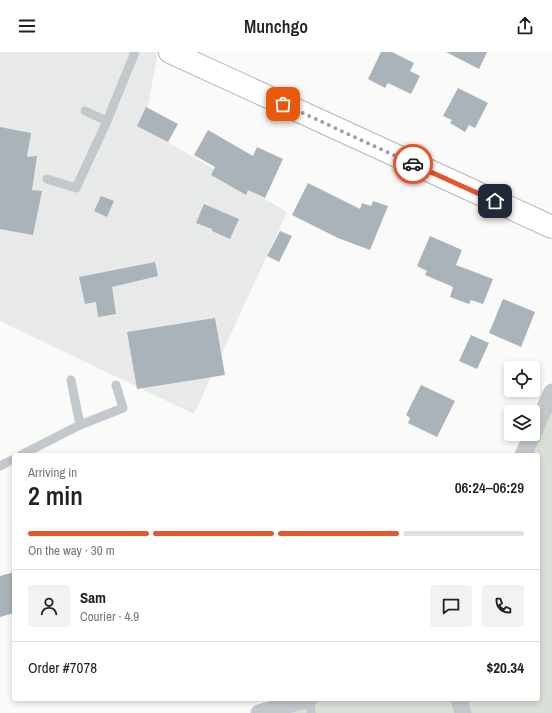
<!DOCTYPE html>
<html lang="en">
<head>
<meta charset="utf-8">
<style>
	body { margin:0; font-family:"Archivo Narrow",sans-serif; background:#f2f2f2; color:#222; height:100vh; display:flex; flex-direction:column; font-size:15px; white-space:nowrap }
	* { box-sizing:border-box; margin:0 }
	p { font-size:13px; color:#767676 }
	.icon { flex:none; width:22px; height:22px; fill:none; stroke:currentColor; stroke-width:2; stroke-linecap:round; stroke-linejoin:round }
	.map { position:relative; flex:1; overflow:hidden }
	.drawer { position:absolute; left:12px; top:401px; width:528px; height:248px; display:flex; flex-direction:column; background:#fff; border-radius:4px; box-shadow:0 2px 6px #0003 }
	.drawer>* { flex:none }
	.tools { position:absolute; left:504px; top:309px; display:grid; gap:8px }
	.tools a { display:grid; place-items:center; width:36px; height:36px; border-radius:4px; background:#fff; box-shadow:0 2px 6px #0003; font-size:20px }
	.pin { position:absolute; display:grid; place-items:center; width:34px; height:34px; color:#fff; margin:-17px; border-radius:8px; box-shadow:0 2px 6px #0006 }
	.courier { position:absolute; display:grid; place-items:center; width:40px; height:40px; margin:-20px; border:3px solid #e4572e; border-radius:50%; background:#fff; color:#222; box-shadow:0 1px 5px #0007 }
	.overview em { font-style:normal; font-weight:600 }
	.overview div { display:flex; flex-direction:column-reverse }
	.overview { display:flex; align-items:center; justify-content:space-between; height:68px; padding:0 16px }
	h1 { font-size:26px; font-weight:600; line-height:30px }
	.bar { display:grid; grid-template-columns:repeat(4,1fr); gap:6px 4px; align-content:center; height:48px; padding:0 16px }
	.bar i { height:5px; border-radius:3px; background:#e0e0e0 }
	.bar .selected { background:#e4572e }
	.bar p { grid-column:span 4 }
	.line { display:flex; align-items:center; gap:10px; padding:0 16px; border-top:1px solid #e0e0e0 }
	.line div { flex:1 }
	.round { display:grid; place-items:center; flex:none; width:42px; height:42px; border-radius:4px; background:#f2f2f2 }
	header { display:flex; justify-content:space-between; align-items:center; height:52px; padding:0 16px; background:#fff; font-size:18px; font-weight:600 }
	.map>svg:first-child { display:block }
	.built { fill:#e8e9e9 }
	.green { fill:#dadfd7 }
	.building { fill:#aab3b9 }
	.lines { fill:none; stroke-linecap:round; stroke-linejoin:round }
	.secondary-casing { stroke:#b3babf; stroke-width:24 }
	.lane { stroke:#c3c8cc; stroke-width:9 }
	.street { stroke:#c3c8cc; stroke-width:17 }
	.secondary { stroke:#fff; stroke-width:22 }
	.done { stroke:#99a4ac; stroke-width:4; stroke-dasharray:0 7.2 }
	.route { stroke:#e4572e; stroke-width:5 }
</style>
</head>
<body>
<header><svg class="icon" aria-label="menu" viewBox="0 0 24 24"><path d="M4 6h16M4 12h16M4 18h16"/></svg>Munchgo<svg class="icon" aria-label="share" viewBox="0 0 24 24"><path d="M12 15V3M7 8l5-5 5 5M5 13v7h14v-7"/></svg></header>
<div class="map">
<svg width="552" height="661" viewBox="0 0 552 661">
	<rect width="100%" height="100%" fill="#fafaf8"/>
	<path class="built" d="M0,0H158L144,76L287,160L194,362L0,269Z"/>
	<path class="green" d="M552,349V661H260L297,647H538V403H525Z"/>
	<path class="building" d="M381,0H392L414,11L410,19L420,24L411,42L388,31L385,36L368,27Z
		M446,0H487L479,17Z
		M458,36L488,51L475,76L469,73L465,80L450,71L452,68L443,64Z
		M146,55L178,72L168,90L137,74Z
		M0,75L31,81L27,105L37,104L32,138L42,139L33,183L0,177Z
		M208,78L253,104L257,95L283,107L265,146L248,138L246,143L211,123L215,115L194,103Z
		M308,131L360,157L362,151L371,154L373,149L388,154L370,198L338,186L292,163Z
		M101,144L114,149L107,165L94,159Z
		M204,152L239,167L230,187L212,179V177L196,171Z
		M280,179L292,184L279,210L267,204Z
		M430,184L462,198L456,213L493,227L483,252L471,248L469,252L450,245L453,235L425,223L427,219L417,214Z
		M155,210L158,224L112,235L116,262L98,265L96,250L85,252L79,225Z
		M503,247L535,260L521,295L489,281Z
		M215,266L225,323L137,337L127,280Z
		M471,283L489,291L477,317L459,309Z
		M421,333L455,349L437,385L408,371L410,366L406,363Z
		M14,520V561L0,565V524Z"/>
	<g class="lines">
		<defs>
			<path id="secondary" d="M170,0L552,175"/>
		</defs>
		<use href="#secondary" class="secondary-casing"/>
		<path class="lane" d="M85,59L107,69L135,0
			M47,127L76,136L107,69
			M71,328L80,373
			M21,403L80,373L123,356L116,333
			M0,414L14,407
			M309,647L311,661"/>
		<path class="street" d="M533,381L552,340
			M523,403L533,382
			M459,647L463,661
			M259,661L309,647"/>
		<use href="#secondary" class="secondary"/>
	</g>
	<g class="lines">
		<path class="done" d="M283,52L413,112"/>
		<path class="route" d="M413,112L495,149"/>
	</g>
</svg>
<div class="tools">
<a><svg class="icon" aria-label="locate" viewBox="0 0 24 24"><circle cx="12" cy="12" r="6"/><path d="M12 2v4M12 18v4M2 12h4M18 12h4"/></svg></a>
<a><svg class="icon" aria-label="layers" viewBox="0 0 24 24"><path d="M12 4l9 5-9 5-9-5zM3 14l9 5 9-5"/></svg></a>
</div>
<div class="pin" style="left:283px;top:52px;background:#ea580c"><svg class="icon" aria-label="bag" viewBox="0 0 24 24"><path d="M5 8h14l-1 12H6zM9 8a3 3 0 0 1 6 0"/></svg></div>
<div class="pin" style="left:495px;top:149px;background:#1f2937"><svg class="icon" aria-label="home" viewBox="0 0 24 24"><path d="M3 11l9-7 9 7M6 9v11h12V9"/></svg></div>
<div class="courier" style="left:413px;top:112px"><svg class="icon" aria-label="car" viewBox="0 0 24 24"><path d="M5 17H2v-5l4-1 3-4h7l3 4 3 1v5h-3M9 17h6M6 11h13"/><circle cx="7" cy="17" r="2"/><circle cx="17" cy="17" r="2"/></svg></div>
<section class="drawer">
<div class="overview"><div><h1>2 min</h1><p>Arriving in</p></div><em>06:24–06:29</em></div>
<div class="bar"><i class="selected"></i><i class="selected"></i><i class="selected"></i><i></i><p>On the way · 30 m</p></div>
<div class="line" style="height:72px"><a class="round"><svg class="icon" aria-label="person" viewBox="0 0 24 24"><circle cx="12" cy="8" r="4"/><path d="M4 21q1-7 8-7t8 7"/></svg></a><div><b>Sam</b><p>Courier · 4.9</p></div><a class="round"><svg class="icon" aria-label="chat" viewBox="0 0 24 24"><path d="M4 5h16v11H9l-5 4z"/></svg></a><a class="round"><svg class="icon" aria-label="phone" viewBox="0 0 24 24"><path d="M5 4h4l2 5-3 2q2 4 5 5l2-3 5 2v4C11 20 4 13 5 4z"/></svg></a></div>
<div class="line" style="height:52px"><div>Order #7078</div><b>$20.34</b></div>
</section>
</div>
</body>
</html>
